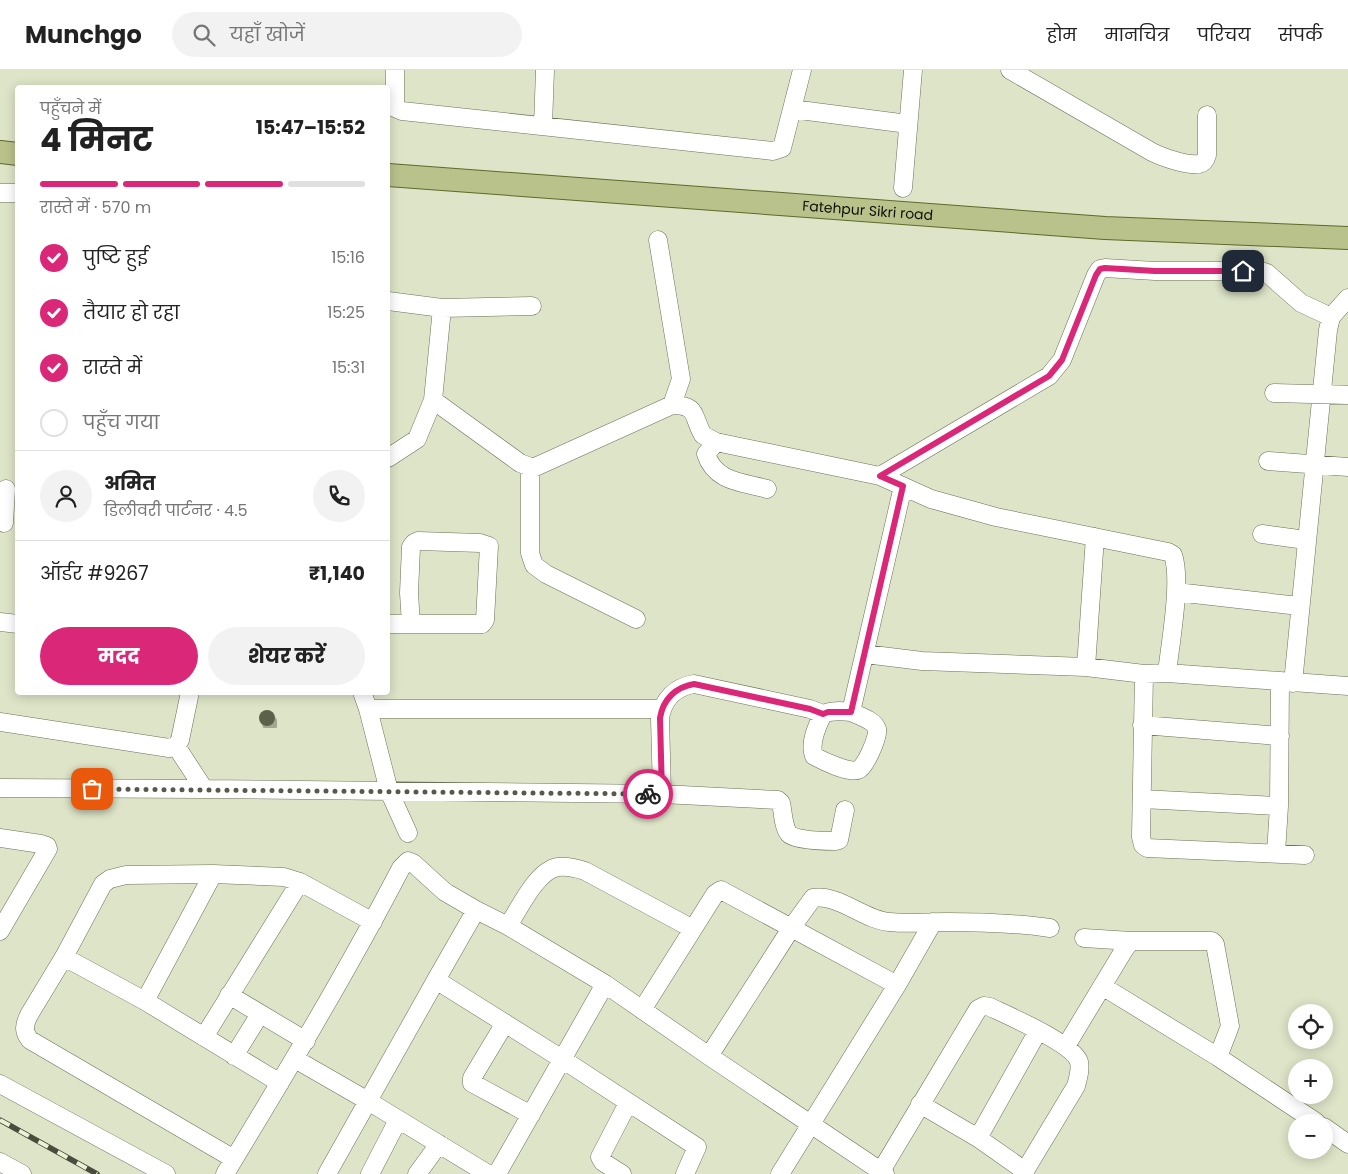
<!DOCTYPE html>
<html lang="hi">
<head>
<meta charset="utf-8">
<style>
	body { margin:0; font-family:Poppins,"Noto Sans Devanagari",sans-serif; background:#f2f2f2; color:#222; height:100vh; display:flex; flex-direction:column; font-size:19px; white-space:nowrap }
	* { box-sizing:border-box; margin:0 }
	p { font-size:16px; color:#767676 }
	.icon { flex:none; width:28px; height:28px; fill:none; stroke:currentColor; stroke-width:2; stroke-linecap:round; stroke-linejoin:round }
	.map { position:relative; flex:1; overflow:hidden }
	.sheet { position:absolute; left:15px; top:15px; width:375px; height:610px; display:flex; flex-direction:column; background:#fff; border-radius:5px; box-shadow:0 2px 12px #0003 }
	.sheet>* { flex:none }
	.fabs { position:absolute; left:1288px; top:934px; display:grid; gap:10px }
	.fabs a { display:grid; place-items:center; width:45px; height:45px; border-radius:50%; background:#fff; box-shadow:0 2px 12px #0003; font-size:25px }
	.pin { position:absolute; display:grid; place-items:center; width:42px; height:42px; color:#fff; margin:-21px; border-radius:10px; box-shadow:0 2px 8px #0006 }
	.courier { position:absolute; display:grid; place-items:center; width:50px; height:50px; margin:-25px; border:4px solid #db2777; border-radius:50%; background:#fff; color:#222; box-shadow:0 1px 6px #0007 }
	.headline em { font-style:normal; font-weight:700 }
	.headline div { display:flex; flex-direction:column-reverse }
	.headline { display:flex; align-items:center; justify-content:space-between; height:85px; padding:0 25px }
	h1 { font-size:32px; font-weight:700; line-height:38px }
	.bar { display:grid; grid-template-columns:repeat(4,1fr); gap:8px 5px; align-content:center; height:60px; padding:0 25px }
	.bar i { height:6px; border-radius:4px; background:#e0e0e0 }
	.bar .active { background:#db2777 }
	.bar p { grid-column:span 4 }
	.line { display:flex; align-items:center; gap:12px; padding:0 25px; border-top:1px solid #e0e0e0 }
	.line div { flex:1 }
	.round { display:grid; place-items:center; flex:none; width:52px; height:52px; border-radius:26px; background:#f2f2f2 }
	ol { padding:0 25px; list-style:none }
	li { display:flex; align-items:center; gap:15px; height:55px }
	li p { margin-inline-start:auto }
	li .icon { padding:5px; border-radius:50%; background:#db2777; color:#fff; stroke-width:4 }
	li:last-child { color:#767676 }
	li i { width:28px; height:28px; border:2px solid #e0e0e0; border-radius:50% }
	.button { display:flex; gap:10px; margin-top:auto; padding:10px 25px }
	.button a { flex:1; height:58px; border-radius:30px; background:#db2777; color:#fff; font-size:20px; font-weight:700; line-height:58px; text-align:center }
	.button a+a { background:#f2f2f2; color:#222 }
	header { display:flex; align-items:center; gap:30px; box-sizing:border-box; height:70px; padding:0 25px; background:#fff; border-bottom:1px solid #e0e0e0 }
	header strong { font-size:24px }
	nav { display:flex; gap:28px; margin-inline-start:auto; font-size:18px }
	.search { width:350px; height:45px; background:#f2f2f2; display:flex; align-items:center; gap:12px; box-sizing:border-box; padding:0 18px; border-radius:28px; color:#767676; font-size:19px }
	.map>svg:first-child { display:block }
	.building { fill:#5c6249; filter:url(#shadow) }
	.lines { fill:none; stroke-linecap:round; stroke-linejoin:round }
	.minor-casing { stroke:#6b7158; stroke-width:19 }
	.major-casing { stroke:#5e692a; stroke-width:24 }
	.minor { stroke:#fff; stroke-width:18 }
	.major { stroke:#b9c28b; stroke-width:22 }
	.rail-casing { stroke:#4a4d3e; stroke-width:5.5 }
	.rail { stroke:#eaf1d4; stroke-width:4; stroke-dasharray:11; stroke-linecap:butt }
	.done { stroke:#565a4a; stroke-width:5; stroke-dasharray:0 9 }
	.route { stroke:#db2777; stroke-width:6 }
	.labels { text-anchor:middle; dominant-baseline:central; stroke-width:4; stroke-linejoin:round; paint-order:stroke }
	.street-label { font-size:14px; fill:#0d0f06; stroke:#eaf1d4 }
</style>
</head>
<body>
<header>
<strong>Munchgo</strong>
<div class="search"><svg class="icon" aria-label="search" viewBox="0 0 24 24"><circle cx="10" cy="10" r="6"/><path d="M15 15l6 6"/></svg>यहाँ खोजें</div>
<nav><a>होम</a><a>मानचित्र</a><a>परिचय</a><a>संपर्क</a></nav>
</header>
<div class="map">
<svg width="1348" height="1104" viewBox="0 0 1348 1104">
	<defs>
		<filter id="shadow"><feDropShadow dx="3" dy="5.5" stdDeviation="0" flood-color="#0004"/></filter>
	</defs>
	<rect width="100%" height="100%" fill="#dde4c7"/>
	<path class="building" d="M259 648a8 8 0 1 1 16 0a8 8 0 1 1-16 0Z"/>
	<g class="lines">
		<defs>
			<path id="minor" d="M395,0V38L402,41L773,81L782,78L783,74L802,0
				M1010,0L1152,82C1162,87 1187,96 1199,94C1204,93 1206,89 1207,85V45
				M792,39L908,54
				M543,56L545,0
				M903,118L913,0
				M0,123H18
				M658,170L681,309L672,335
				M388,231L442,238
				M1274,323L1348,325
				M433,330L520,393L533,398L672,335C699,335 692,347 703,365L716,372L706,384C715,412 742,412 767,419
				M716,372L880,406L931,429L996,447L1168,482L1173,485C1182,510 1170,575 1167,603
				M388,388L417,369L433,330L442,238L532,236
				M1268,391L1348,397
				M530,398V483L534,495L546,504L636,549
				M880,406L1049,306L1062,290L1096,205L1100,199L1105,198L1155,201H1261L1267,203L1301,233L1331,247
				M4,453L6,419
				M1262,464L1306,470
				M1176,522L1299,536
				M0,552L18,554
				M388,554H482L485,550L489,476L480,473L418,471L414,473L411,477L409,523L411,554
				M865,584L922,591L1086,597L1144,604L1167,603L1348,616
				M1086,597L1095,467
				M1144,604L1141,767L1143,775L1147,778L1305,785
				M1293,613L1328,260L1331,247L1348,228
				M362,622L368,639L389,721L408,763
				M368,639H661
				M823,644C817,656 809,673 814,686C823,691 848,703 858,700C865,698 879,666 877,659C874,650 859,646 851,642L903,416
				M0,652L169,678L176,676L180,670L190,622
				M1142,655L1280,666
				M176,676L204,719
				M0,718L204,719L662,724
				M1142,729L1279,736
				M845,740L839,770L836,771C827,771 795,771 789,764C783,757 783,741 781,733L778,730L662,724L660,648C663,629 676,617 694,614L810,639L823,644C832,640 842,641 851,642
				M0,768L41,774L47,776L48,779L0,861
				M1276,783L1279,736L1280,612
				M508,856C519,839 537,800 558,797C567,796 576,798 585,801L693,859
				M1084,868L1131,871H1212L1215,874L1230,956L1218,987
				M64,887L145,931L280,1013
				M436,910L562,989L697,1077L685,1104
				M1102,916L1218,987L1316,1052
				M229,925L306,971
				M145,931L213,804
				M642,940L693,859L715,824L721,820L897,915
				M505,953L472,1008V1013L531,1045
				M204,967L300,812
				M1066,976L1124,880L1131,871
				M234,986L260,944
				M709,986L792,857L813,828C839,824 864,850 889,852C908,854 928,852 946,852C981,852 1016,853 1050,858
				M295,989L368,1031L488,1104
				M0,1014L166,1104
				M920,1034L978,1068L1025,1101
				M1324,1057L1348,1074
				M978,1068L1038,961
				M234,1089L30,970C23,961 24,955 29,945L64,887L103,814L110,809L126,805L213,804L284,807L300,812L373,852
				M0,1092L22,1104
				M881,1101L978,939L984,936L990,937C1009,946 1074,974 1079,992C1081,1000 1078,1008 1076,1016L1023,1104
				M225,1104C286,1003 347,902 401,798L408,791L413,793L445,822L476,840L508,856L605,914L709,986L885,1104
				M327,1104L436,910L476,840
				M370,1104L398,1050
				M417,1104L439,1074
				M497,1104L605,914
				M622,1104L603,1092L600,1087L628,1033
				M780,1104L897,915L933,852"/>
			<g id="major">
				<path d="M0,82L18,84"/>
				<path id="s1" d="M388,105L1105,158L1348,168"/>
			</g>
		</defs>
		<use href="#minor" class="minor-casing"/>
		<use href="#major" class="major-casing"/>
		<use href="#minor" class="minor"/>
		<use href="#major" class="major"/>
		<defs>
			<path id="rail" d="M0,1050L97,1104"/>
		</defs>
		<use href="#rail" class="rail-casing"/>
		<use href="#rail" class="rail"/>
	</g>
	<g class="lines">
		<path class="done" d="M92,719L648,724"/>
		<path class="route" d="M648,724H662L660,648C663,629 676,617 694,614L810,639L823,644L828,642H851L903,416L880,406L1049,306L1062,290L1096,205L1100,199L1105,198L1155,201H1243"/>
	</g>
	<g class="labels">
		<g class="street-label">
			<text stroke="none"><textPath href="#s1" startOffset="481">Fatehpur Sikri road</textPath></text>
		</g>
	</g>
</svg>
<div class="fabs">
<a><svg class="icon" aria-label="locate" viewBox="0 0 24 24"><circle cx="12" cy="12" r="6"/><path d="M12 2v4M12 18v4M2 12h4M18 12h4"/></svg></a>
<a>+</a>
<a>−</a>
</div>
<div class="pin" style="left:92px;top:719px;background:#ea580c"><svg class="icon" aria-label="bag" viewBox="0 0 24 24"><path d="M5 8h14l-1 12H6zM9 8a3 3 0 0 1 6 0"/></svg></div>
<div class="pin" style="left:1243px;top:201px;background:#1f2937"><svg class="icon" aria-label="home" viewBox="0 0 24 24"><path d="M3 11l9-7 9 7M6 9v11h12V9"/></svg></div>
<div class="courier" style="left:648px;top:724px"><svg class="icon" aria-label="bike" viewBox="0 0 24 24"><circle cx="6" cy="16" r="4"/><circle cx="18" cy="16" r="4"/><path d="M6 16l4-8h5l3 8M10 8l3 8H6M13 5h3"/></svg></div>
<section class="sheet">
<div class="headline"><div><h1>4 मिनट</h1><p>पहुँचने में</p></div><em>15:47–15:52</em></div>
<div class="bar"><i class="active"></i><i class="active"></i><i class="active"></i><i></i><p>रास्ते में · 570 m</p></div>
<ol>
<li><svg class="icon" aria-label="check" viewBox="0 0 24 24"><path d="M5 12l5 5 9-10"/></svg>पुष्टि हुई<p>15:16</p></li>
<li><svg class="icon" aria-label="check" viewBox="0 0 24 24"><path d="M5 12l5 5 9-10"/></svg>तैयार हो रहा<p>15:25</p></li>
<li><svg class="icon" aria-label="check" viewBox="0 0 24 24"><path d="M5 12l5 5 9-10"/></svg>रास्ते में<p>15:31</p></li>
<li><i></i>पहुँच गया</li>
</ol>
<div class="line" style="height:90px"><a class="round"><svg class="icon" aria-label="person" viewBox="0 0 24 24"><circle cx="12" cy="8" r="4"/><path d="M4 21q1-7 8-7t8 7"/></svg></a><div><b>अमित</b><p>डिलीवरी पार्टनर · 4.5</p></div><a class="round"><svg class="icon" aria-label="phone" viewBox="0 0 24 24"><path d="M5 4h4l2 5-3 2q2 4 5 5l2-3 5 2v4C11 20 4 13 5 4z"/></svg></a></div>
<div class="line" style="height:65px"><div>ऑर्डर #9267</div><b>₹1,140</b></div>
<div class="button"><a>मदद</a><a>शेयर करें</a></div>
</section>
</div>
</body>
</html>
